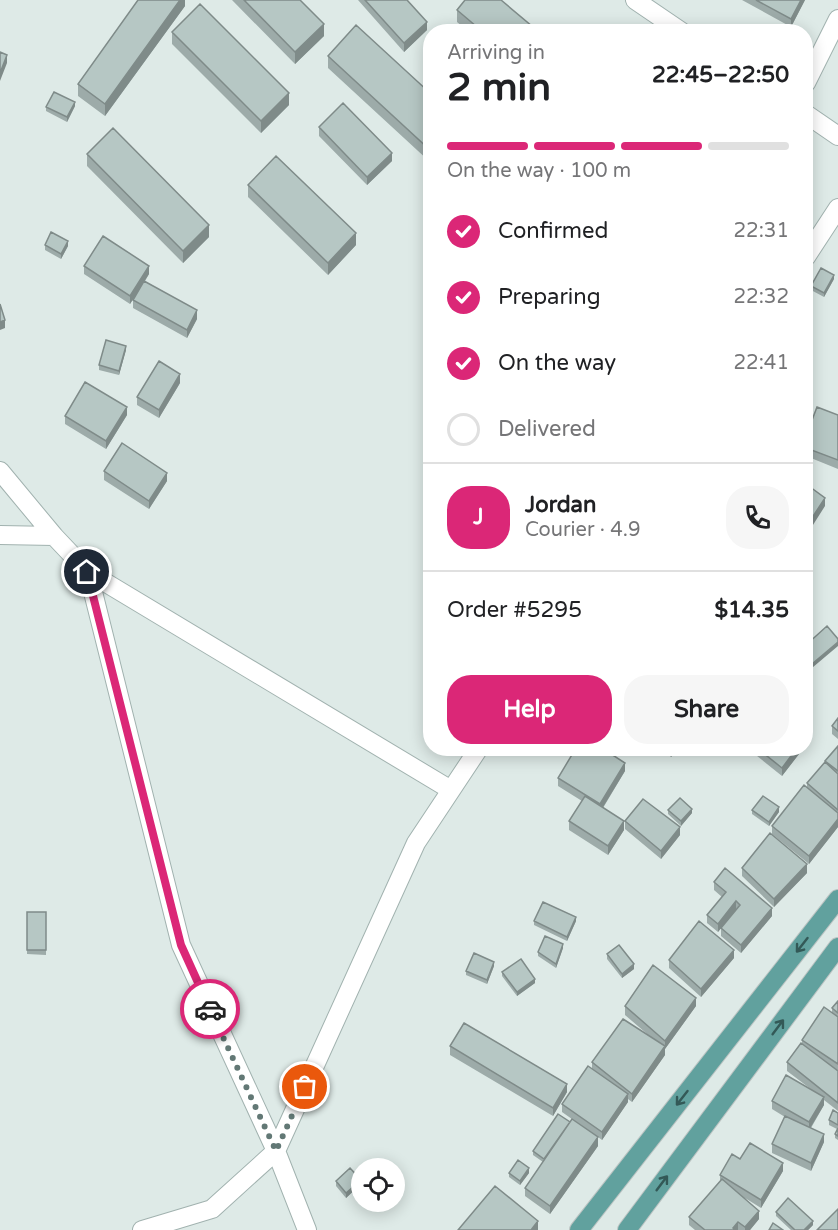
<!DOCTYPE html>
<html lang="en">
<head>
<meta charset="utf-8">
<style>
	body { margin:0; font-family:"Varela Round",sans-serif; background:#f6f6f6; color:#202124; height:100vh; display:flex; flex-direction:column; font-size:22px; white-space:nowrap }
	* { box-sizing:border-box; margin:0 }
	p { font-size:20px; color:#757577 }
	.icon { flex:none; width:33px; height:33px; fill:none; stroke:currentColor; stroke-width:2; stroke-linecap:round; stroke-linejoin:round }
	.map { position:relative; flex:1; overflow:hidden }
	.side { position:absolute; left:423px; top:24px; width:390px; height:732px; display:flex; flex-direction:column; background:#fff; border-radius:24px; box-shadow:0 3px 15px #0003 }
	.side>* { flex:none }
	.controls { position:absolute; left:351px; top:1158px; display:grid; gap:12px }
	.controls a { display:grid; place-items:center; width:54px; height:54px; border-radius:50%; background:#fff; box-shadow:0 3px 15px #0003; font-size:30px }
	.pin { position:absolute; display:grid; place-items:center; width:51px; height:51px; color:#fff; margin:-26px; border:3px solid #fff; border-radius:50%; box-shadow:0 2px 6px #0007 }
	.courier { position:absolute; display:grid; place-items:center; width:60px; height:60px; margin:-30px; border:4px solid #db2777; border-radius:50%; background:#fff; color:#222; box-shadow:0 2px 8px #0007 }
	.summary em { font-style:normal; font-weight:800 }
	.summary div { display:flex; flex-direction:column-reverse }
	.summary { display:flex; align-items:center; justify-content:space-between; height:102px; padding:0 24px }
	h1 { font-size:39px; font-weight:800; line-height:45px }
	.bar { display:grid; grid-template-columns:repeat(4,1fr); gap:9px 6px; align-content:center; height:72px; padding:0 24px }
	.bar i { height:8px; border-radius:4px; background:#e0e0e0 }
	.bar .active { background:#db2777 }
	.bar p { grid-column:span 4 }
	.line { display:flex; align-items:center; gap:15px; padding:0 24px; border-top:2px solid #e0e0e0 }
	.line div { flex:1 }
	.round { display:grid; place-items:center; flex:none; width:63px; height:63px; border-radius:24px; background:#f6f6f6 }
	ol { padding:0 24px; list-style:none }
	li { display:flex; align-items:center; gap:18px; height:66px }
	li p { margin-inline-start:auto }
	li .icon { padding:6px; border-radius:50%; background:#db2777; color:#fff; stroke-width:4 }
	li:last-child { color:#757577 }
	li i { width:33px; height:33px; border:3px solid #e0e0e0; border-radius:50% }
	.cta { display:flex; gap:12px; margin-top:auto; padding:12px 24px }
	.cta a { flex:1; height:69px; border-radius:24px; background:#db2777; color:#fff; font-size:24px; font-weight:800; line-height:69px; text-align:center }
	.cta a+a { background:#f6f6f6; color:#202124 }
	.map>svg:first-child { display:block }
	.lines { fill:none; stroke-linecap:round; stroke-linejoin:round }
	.minor-casing { stroke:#a1b2af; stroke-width:20 }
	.major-casing { stroke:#bcc4c3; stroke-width:20 }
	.minor { stroke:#fff; stroke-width:18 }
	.major { stroke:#61a19e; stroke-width:18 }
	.wall { fill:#9daba9 }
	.shaded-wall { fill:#7f8b89 }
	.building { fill:#b6c7c4; stroke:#7f8b89; stroke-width:1.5 }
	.oneway { stroke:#335957 }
	.done { stroke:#627875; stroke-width:6; stroke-dasharray:0 10.8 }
	.route { stroke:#db2777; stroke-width:8 }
</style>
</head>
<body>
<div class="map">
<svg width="838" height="1230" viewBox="0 0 838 1230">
	<rect width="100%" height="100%" fill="#deeae7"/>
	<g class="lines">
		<defs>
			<path id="minor" d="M635,0L682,32
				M806,83L838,19
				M806,114L838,136
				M806,257L838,208
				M0,471L54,536
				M0,535L54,536L88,572L181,945L276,1151L212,1209L142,1230
				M88,572L451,790
				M307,1230L276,1151L416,843L479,748"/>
			<path id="major" d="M579,1230L838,899
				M627,1230L838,947"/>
		</defs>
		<use href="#minor" class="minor-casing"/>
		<use href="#major" class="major-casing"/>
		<use href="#minor" class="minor"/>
		<use href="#major" class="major"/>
	</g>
	<path class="wall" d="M185,0V6L105,116L78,96V84Z
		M232,0H300L324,36L295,64Z
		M358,0H407L427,30L404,52Z
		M742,0H805L791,27Z
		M457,10L539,32H469L457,22Z
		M172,32L289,105L261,133L172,44Z
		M430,45V67L425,62V50Z
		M328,56L430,93V162L328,68Z
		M75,106L67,122L46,111V107Z
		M319,127L392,161L367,185L319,136Z
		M87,154L209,237L183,263L87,166Z
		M248,185L356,245L328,275L248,197Z
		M45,245L68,246L61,259L45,250Z
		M84,266L149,274L145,281L197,319L187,338L133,308V300L139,290L130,304L84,274Z
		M834,279L824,297L811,290V286Z
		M126,350L119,375L99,370V365Z
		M180,383L159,418L137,405V397Z
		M127,415L106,449L65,424V416Z
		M838,415V469L806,456V436Z
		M104,471L167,481L149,509L104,480Z
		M838,718V739L832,734V726Z
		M838,746V827L809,864L772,834V826L807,788V783L825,763V761Z
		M661,748H679L671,757Z
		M747,748H799V754L782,776Z
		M625,771L603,808L624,830L608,855L569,830V821L582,801L558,786V778Z
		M668,810L692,813L681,826L668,814Z
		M752,810L779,812L769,826L752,814Z
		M625,821L680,835L661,859L625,829Z
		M742,868L807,873L774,907L742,876Z
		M714,882L772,916L741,953L721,936V928L718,932L707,923V915L722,897L714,890Z
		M27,912H46V955L27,954Z
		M534,921H576L567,941L534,925Z
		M563,948L556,968L538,956V952Z
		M607,954L634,969L622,978L607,959Z
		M734,958L701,997L669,968V960Z
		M494,966L487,984L466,975V971Z
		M502,972L535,983L517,996L502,976Z
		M838,1001V1111L824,1100V1105L811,1128L824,1142L811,1171L772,1153V1144L785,1117L772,1109V1101L812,1090L787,1071V1062L802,1043V1040L832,1013V1008Z
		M625,1006H696L665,1049V1055L632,1102L628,1099V1102L602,1140L598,1137V1146L550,1214L525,1196V1188L543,1162L533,1155V1151L570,1122L586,1129L562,1112V1104L592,1069V1062L653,1039L625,1015Z
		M450,1046L567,1092L553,1116L450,1055Z
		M838,1113V1140L835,1138V1134L837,1129L829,1125V1120Z
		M740,1159L783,1171L761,1208L745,1198L759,1219L750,1230H695L689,1225V1217L720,1181V1175Z
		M509,1173H529L520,1185L509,1177Z
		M336,1181L361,1184L346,1198L336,1186Z
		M776,1212L813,1225L808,1230H791L776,1216Z"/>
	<path class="shaded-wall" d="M180,0H185V6L105,116V104Z
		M801,0H805L791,27V19Z
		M427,22V30L404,52V43Z
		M324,24V36L295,64V52Z
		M7,55V63L0,81V73Z
		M289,93V105L261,133V121Z
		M75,102V106L67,122V117Z
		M392,153V161L367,185V177Z
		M209,225V237L183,263V251Z
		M356,233V245L328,275V263Z
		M68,241V246L61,259V254Z
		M149,266V274L130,304V296Z
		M834,275V279L824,297V293Z
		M197,310V319L187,338V330Z
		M5,320V328L0,330V322Z
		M126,346V350L119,375V371Z
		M180,374V383L159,418V410Z
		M127,407V415L106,449V441Z
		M167,473V481L149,509V501Z
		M825,498V506L806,536V527Z
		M838,642V646L806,673V669Z
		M672,748H679L671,757V749Z
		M797,748H799V754L782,776V768Z
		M625,763V771L600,812V804Z
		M779,807V812L769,826V822Z
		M692,809V813L681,826V821Z
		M838,819V827L809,864V856Z
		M624,821V830L608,855V846Z
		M680,827V835L661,859V851Z
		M807,864V873L774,907V899Z
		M736,901V910L718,932V924Z
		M772,908V916L741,953V945Z
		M576,917V921L567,941V937Z
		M563,944V948L556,968V964Z
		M734,950V958L701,997V989Z
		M494,962V966L487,984V980Z
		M634,964V969L622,978V974Z
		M535,979V983L517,996V992Z
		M696,998V1006L665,1049V1041Z
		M665,1046V1055L632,1102V1094Z
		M567,1084V1092L553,1116V1108Z
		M628,1094V1102L602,1140V1132Z
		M824,1097V1105L809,1130V1122Z
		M824,1134V1142L811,1171V1163Z
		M598,1137V1146L550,1214V1206Z
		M783,1163V1171L761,1208V1200Z
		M529,1168V1173L520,1185V1181Z
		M361,1180V1184L346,1198V1193Z
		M759,1211V1219L750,1230H745V1227Z
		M538,1221V1230H531Z
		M813,1221V1225L808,1230H804Z
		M738,1222V1230H733V1228Z"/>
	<path class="building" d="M138,0H180L105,104L78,84Z
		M244,0H300L324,24L295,52Z
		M365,0H407L427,22L404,43Z
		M465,0H501L539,32H483L457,10Z
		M756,0H801L791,19Z
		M200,4L289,93L261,121L172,32Z
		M356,25L430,93V150L328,56Z
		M430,45V55L425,50Z
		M0,52L7,55L0,73Z
		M54,92L75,102L67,117L46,107Z
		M343,103L392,153L367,177L319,127Z
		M113,128L209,225L183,251L87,154Z
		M276,156L356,233L328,263L248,185Z
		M51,232L68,241L61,254L45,245Z
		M103,236L149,266L130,296L84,266Z
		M821,268L834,275L824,293L811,286Z
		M144,281L197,310L187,330L133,300Z
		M0,304L5,320L0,322Z
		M106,340L126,346L119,371L99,365Z
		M159,361L180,374L159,410L137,397Z
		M85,382L127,407L106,441L65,416Z
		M817,407L838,415V460L806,448V436Z
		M122,443L167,473L149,501L104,471Z
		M806,484L825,498L806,527Z
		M827,626L838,639V642L806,669V645Z
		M838,718V731L832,726Z
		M838,746V771L825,761Z
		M576,748H602L625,763L600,804L558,778Z
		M757,748H797L782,768Z
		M825,762L838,774V810L807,783Z
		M804,785L838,813V819L809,856L772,826Z
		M585,796L624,821L608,846L569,821Z
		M763,796L779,807L769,822L752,810Z
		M680,798L692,809L681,821L668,810Z
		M643,799L680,827L661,851L625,821Z
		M770,833L807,864L774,899L742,868Z
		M725,868L772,908L741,945L721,928L740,905L736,901L718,924L707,915L726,892L714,882Z
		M543,902L576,917L567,937L534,921Z
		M27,912H46V950H27Z
		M699,921L734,950L701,989L669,960Z
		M545,936L563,944L556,964L538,952Z
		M619,945L634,964L622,974L607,954Z
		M474,953L494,962L487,980L466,971Z
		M521,959L535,979L517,992L502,972Z
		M653,965L696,998L665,1041L625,1006Z
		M838,1001V1013L832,1008Z
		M824,1007L838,1017V1064L802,1040Z
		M623,1019L665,1046L632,1094L592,1062Z
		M464,1023L567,1084L553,1108L450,1046Z
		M801,1043L838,1071V1103L787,1062Z
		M588,1066L628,1094L602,1132L562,1104Z
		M786,1075L824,1097L809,1122L772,1101Z
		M833,1110L838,1113V1125L829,1120Z
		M558,1114L570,1122L544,1159L533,1151Z
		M785,1116L824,1134L811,1163L772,1144Z
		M572,1119L598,1137L550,1206L525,1188Z
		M838,1128V1136L835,1134Z
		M750,1143L783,1163L761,1200L720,1175L732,1154L740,1159Z
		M518,1160L529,1168L520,1181L509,1173Z
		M350,1168L361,1180L346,1193L336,1181Z
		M722,1179L759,1211L745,1227L738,1222L733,1228L735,1230H705L689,1217Z
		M495,1186L538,1221L531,1230H458Z
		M788,1198L813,1221L804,1230H795L776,1212Z
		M838,1209V1230H817Z
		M773,1223L783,1230H769Z"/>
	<defs><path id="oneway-shaft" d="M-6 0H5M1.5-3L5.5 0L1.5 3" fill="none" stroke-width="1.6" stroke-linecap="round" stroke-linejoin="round" transform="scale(1.5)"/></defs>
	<g class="oneway">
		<use href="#oneway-shaft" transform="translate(802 945) rotate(128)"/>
		<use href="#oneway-shaft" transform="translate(778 1027) rotate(-53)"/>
		<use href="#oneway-shaft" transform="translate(682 1098) rotate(128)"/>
		<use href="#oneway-shaft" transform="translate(662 1183) rotate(-53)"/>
	</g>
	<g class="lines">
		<path class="done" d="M210,1009L276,1151L305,1087"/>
		<path class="route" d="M87,572L181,945L210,1009"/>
	</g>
</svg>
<div class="controls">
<a><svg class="icon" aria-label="locate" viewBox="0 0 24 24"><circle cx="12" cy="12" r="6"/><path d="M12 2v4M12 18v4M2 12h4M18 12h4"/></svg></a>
</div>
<div class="pin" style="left:305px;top:1087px;background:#ea580c"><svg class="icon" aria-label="bag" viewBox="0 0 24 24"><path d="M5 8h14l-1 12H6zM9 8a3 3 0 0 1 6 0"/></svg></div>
<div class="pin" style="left:87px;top:572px;background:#1f2937"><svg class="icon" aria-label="home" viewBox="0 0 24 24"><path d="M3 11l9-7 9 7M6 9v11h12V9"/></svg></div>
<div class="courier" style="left:210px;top:1009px"><svg class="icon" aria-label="car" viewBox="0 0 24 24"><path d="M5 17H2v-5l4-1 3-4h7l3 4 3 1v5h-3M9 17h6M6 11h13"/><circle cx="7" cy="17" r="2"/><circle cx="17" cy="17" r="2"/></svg></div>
<section class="side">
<div class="summary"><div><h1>2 min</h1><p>Arriving in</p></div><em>22:45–22:50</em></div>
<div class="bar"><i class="active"></i><i class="active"></i><i class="active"></i><i></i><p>On the way · 100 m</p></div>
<ol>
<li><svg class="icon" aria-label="check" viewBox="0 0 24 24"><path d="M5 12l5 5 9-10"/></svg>Confirmed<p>22:31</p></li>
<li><svg class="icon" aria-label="check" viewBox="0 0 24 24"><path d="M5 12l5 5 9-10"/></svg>Preparing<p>22:32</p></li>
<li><svg class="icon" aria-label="check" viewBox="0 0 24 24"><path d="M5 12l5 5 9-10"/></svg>On the way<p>22:41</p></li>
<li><i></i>Delivered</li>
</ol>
<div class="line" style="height:108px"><b class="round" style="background:#db2777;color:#fff">J</b><div><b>Jordan</b><p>Courier · 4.9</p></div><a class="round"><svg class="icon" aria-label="phone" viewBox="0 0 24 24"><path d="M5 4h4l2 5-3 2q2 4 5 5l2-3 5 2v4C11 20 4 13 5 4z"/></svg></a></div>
<div class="line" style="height:78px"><div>Order #5295</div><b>$14.35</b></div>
<div class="cta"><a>Help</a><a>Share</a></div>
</section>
</div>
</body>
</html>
